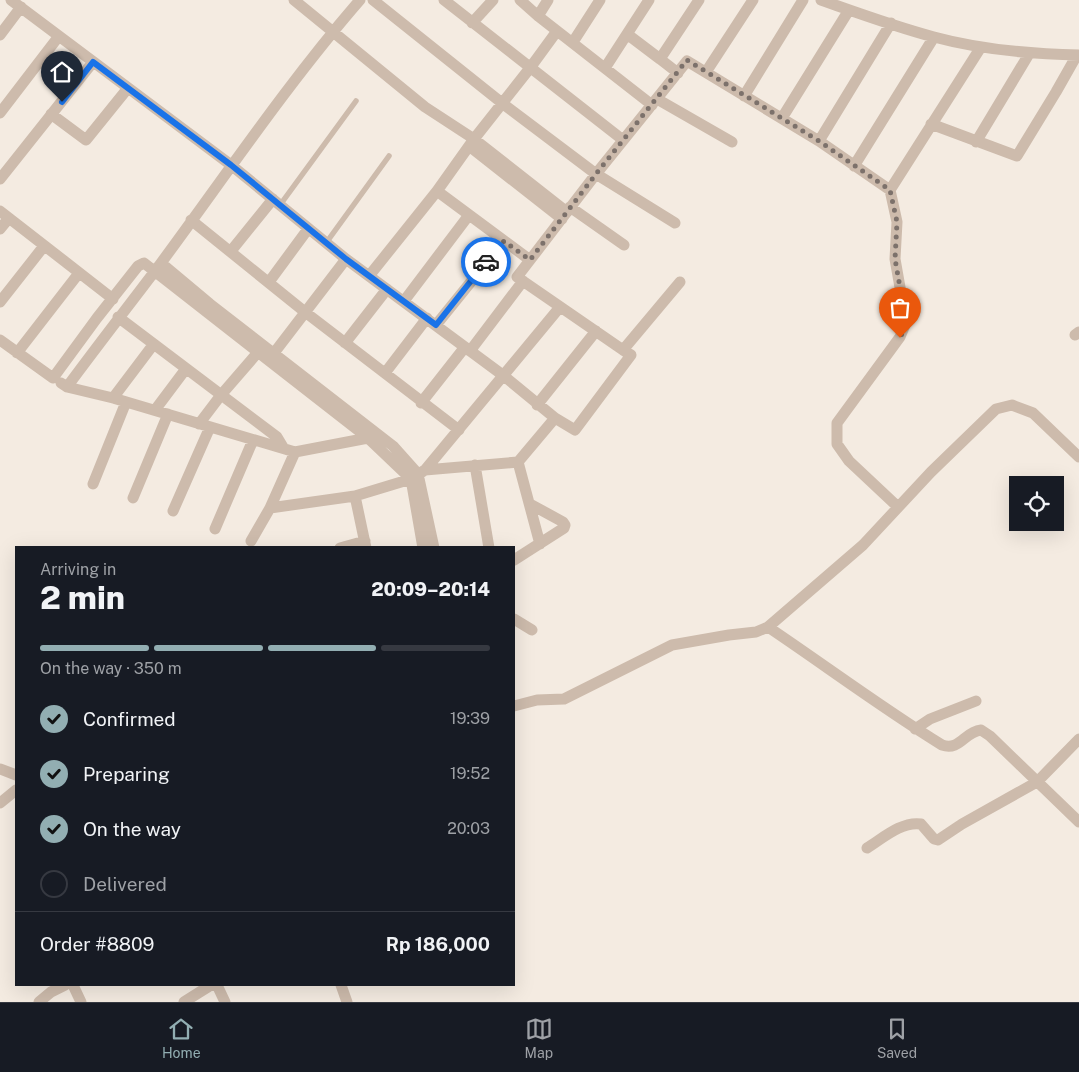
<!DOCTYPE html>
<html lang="en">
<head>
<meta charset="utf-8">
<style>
	body { margin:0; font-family:"Public Sans",sans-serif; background:#20242c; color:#f1f3f6; height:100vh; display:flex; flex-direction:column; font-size:19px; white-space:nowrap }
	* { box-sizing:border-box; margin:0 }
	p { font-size:16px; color:#9ea1a6 }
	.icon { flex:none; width:28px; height:28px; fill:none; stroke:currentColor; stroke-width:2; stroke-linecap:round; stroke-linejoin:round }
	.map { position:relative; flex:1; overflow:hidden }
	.side { position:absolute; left:15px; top:546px; width:500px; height:440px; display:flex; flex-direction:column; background:#171b24; border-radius:0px; box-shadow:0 5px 20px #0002 }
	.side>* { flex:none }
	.fabs { position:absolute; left:1009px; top:476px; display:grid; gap:10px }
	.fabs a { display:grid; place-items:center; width:55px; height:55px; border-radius:0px; background:#171b24; box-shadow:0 5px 20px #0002; font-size:25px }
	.pin { position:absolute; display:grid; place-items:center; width:42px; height:42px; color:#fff; margin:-51px -21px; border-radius:50% 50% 50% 0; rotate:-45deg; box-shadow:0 0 5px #0007 }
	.pin .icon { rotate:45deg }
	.courier { position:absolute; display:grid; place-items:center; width:50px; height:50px; margin:-25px; border:4px solid #1a73e8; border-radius:50%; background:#fff; color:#222; box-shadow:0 1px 6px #0007 }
	.overview em { font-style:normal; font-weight:800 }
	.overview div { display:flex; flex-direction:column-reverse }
	.overview { display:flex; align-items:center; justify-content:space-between; height:85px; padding:0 25px }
	h1 { font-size:32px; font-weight:800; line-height:38px }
	.bar { display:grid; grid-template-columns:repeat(4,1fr); gap:8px 5px; align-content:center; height:60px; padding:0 25px }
	.bar i { height:6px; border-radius:4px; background:#363941 }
	.bar .on { background:#92aeb2 }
	.bar p { grid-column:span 4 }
	.line { display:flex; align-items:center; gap:12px; padding:0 25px; border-top:1px solid #363941 }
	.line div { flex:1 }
	ol { padding:0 25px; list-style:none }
	li { display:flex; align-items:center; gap:15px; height:55px }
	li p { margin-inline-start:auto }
	li .icon { padding:5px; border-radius:50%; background:#92aeb2; color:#111; stroke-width:4 }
	li:last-child { color:#9ea1a6 }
	li i { width:28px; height:28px; border:2px solid #363941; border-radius:50% }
	.tabs { display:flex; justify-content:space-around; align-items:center; height:70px; border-top:1px solid #363941; background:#171b24; font-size:14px; color:#9ea1a6 }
	.tabs a { display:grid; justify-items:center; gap:2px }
	.tabs .on { color:#92aeb2 }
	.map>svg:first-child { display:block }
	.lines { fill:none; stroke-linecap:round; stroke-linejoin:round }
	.service { stroke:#cdbbac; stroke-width:5.5 }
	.minor { stroke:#cdbbac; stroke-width:11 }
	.done { stroke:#7c716b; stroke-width:5; stroke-dasharray:0 9 }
	.route { stroke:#1a73e8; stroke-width:6 }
</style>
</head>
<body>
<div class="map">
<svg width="1079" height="1002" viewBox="0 0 1079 1002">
	<rect width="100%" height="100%" fill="#f4ebe1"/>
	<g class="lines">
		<path class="service" d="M280,205L356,101
			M326,243L389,156"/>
		<path class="minor" d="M11,0L231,165L346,259L504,376L555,418
			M294,0L425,107L474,139L567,212
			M373,0L502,103L596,174L675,223
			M444,0L623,140
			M520,0L538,16L652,105
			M821,0C858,13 896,27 934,37C982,50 1030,54 1079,55
			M538,16L548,0
			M472,23L493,0
			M627,34L660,59
			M0,35L21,7
			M573,42L600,0
			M605,68L649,0
			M706,72L753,0
			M678,73L660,59L699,0
			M744,96L803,0
			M657,99L732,142
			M0,113L59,36
			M51,114L86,140L128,88
			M782,118L849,10
			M931,124L1017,156L1056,92L1077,55
			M819,141L891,23
			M976,142L1029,54
			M469,146L562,219
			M854,166L934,37
			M0,179L93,62
			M437,191L530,260
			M570,207L624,245
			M0,211L113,299
			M191,220L305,312L459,430
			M0,229L9,218
			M231,251L273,199
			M161,263L210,304L393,446L418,474L434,548
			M369,276L437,191L474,139L530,68L557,31
			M269,282L308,229
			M404,301L469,215
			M0,302L44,246
			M118,317L277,437L283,447
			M436,325L504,241
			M1075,335L1079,332
			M0,340L53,378L97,318L138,266L144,263L368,438L411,479L425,470L518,462L555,418L575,430L631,355L623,350L680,282
			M345,343L387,289
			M623,350L517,277L596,174L687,61L819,141L890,190
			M470,351L523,281
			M17,353L79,273
			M274,353L346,259
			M385,373L427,318
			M61,383L67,387L113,398L295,452L368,438
			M67,387C98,345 130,304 161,263C226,175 288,83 360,0
			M113,398L153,345
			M421,403L465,347
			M537,405L596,331
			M155,410L185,370
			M199,424L221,395L259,351
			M518,462L540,544
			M475,465L489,548
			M425,470L560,307
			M93,484L126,402
			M355,496L366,548
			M133,498L168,414
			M898,507L849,461L837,444V423L900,337L905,325L904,310L895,259L897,222L890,190L981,47
			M270,508L355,496L411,479L423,548
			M173,511L210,427
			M215,529L253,440
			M251,541L270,508L295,452
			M340,548L365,541
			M514,560L564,528L565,525L563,522L530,504
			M514,619L532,630
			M768,627C826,666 882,708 942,745C960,751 964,732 981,730L990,736L1079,822
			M514,706L537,700L564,699L672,645L729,635L756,632L768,627L863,545L931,472L996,409L1012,405L1033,413L1079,457
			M915,729L930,719L976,701
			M0,769L16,775
			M0,803L16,790
			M867,848C883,838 902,821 921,824L934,839L938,840L962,824L1037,782L1079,739
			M73,985L81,1002
			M217,985L225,1002
			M341,985L347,1002
			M39,1002L51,992L65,985
			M184,1002L211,985"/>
	</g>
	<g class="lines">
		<path class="done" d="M486,262L504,241L530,260L596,174L687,60L819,141L890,190L897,222L895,259L904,310L905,326L900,338"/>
		<path class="route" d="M62,102L93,62L231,165L346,259L436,325L486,262"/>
	</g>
</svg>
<div class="fabs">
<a><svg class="icon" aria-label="locate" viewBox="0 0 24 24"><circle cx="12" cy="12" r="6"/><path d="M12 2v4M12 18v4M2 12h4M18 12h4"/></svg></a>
</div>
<div class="pin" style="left:900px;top:338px;background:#ea580c"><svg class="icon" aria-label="bag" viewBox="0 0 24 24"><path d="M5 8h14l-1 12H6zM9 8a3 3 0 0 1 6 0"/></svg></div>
<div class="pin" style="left:62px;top:102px;background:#1f2937"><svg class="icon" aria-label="home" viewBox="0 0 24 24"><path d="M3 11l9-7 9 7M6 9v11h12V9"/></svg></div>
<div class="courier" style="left:486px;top:262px"><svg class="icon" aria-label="car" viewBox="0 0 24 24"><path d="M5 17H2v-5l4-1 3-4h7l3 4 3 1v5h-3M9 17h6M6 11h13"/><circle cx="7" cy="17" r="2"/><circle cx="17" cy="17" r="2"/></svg></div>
<section class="side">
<div class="overview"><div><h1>2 min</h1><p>Arriving in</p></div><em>20:09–20:14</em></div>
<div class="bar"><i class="on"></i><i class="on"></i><i class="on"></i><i></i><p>On the way · 350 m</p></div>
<ol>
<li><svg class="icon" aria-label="check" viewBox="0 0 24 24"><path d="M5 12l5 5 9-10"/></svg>Confirmed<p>19:39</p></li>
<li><svg class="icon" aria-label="check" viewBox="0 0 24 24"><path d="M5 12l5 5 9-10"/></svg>Preparing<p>19:52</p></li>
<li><svg class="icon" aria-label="check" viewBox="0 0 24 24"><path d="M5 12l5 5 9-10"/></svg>On the way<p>20:03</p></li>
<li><i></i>Delivered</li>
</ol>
<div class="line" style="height:65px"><div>Order #8809</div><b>Rp 186,000</b></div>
</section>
</div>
<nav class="tabs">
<a class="on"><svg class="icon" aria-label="home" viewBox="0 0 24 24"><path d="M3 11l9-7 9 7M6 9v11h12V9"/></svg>Home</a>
<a><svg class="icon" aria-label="map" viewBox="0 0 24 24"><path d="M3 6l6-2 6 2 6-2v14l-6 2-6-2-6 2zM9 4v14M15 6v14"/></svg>Map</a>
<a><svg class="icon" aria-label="saved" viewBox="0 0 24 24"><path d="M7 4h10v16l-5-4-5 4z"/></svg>Saved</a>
</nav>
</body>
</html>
